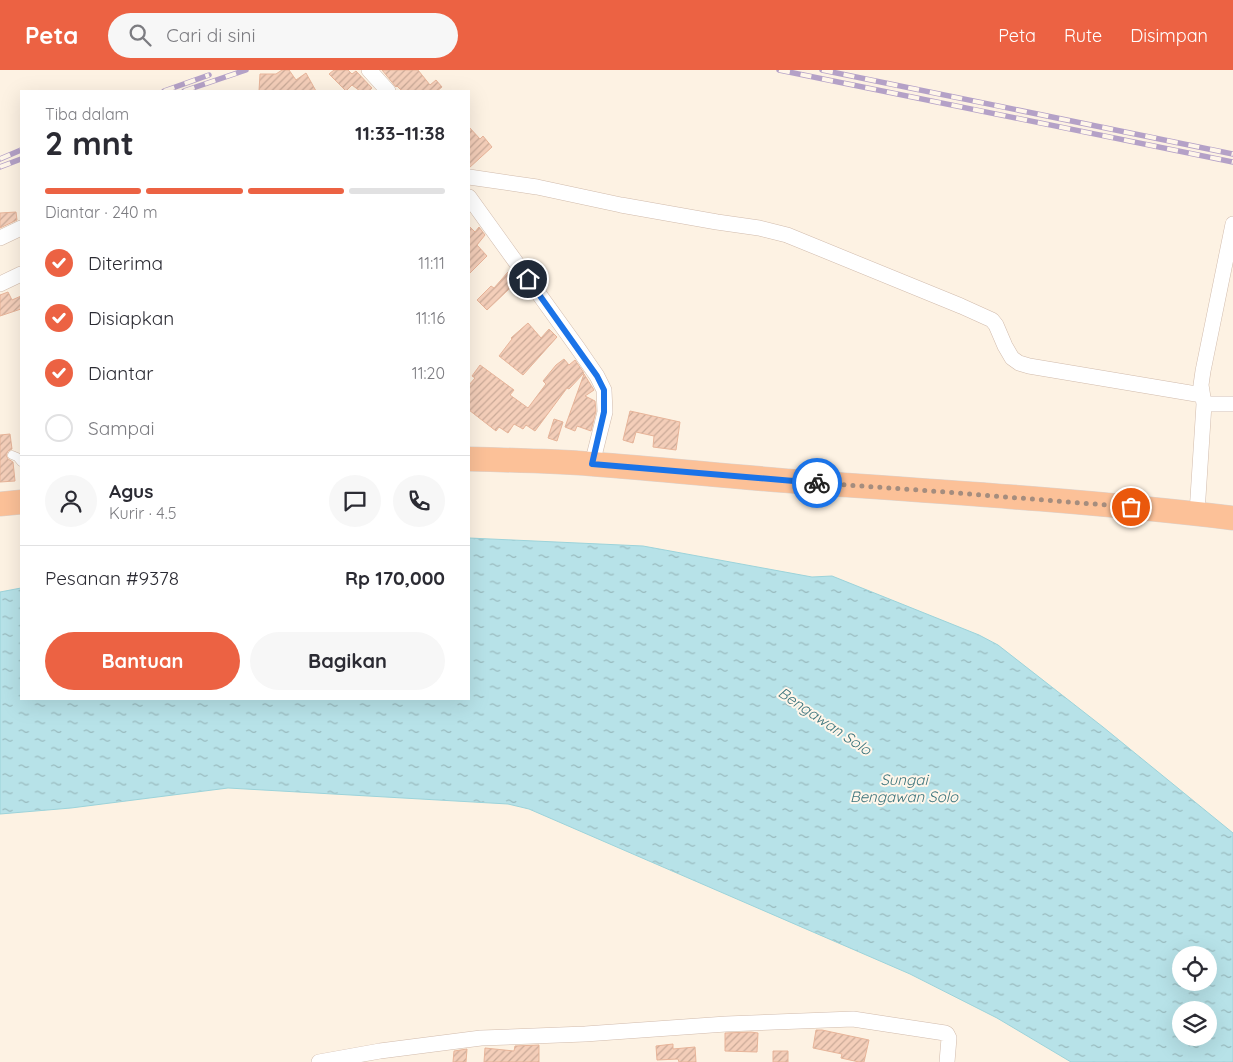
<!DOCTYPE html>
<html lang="id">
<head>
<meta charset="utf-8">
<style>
	body { margin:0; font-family:Quicksand,sans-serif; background:#f7f7f7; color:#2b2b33; height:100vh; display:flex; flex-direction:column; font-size:19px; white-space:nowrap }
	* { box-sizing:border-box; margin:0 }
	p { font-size:16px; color:#7c7c81 }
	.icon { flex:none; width:28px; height:28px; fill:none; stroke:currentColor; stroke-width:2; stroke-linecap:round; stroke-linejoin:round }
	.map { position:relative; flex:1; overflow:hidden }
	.panel { position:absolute; left:20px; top:20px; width:450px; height:610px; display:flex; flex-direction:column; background:#fff; border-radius:0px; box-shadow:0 5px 20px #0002 }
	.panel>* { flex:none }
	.buttons { position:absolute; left:1172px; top:876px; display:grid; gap:10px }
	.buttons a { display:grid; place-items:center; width:45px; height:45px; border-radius:50%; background:#fff; box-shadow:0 5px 20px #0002; font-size:25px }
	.pin { position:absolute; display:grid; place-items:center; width:42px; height:42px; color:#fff; margin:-21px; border:2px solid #fff; border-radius:50%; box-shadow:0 1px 5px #0007 }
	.courier { position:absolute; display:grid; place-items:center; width:50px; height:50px; margin:-25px; border:4px solid #1a73e8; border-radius:50%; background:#fff; color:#222; box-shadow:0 1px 6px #0007 }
	.headline em { font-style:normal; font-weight:800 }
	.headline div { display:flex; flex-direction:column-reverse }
	.headline { display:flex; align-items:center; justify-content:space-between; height:85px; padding:0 25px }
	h1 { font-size:32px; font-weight:800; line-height:38px }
	.bar { display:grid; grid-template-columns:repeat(4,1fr); gap:8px 5px; align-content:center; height:60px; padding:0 25px }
	.bar i { height:6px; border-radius:4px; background:#e1e1e2 }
	.bar .current { background:#ec6243 }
	.bar p { grid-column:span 4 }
	.line { display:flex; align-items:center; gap:12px; padding:0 25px; border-top:1px solid #e1e1e2 }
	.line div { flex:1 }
	.round { display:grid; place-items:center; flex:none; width:52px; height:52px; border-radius:26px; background:#f7f7f7 }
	ol { padding:0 25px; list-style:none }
	li { display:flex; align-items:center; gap:15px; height:55px }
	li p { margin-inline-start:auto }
	li .icon { padding:5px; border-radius:50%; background:#ec6243; color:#fff; stroke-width:4 }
	li:last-child { color:#7c7c81 }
	li i { width:28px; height:28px; border:2px solid #e1e1e2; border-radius:50% }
	.cta { display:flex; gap:10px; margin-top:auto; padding:10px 25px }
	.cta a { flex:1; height:58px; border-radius:30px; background:#ec6243; color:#fff; font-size:20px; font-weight:800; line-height:58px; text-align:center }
	.cta a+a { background:#f7f7f7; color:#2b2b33 }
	header { display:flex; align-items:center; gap:30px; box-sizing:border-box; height:70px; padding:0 25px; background:#ec6243; color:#fff }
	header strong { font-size:24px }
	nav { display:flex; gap:28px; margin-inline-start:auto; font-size:18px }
	.search { width:350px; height:45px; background:#f7f7f7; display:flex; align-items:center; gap:12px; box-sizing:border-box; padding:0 18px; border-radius:28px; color:#7c7c81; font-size:19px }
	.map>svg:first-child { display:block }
	.water { fill:url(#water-ripples); stroke:#9cd3da; fill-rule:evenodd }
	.building { fill:url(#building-hatch); stroke:#e7b499 }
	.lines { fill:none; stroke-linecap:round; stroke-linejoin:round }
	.service-casing { stroke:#d1bbac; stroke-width:9 }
	.minor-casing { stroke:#d1bbac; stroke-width:16 }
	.trunk-casing { stroke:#dbd3cf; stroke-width:25 }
	.service { stroke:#fff; stroke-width:8 }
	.minor { stroke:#fff; stroke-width:15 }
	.trunk { stroke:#fcc198; stroke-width:24 }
	.rail-casing { stroke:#b4a1c7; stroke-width:5.5 }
	.rail { stroke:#fff6ea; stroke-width:4; stroke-dasharray:11; stroke-linecap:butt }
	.done { stroke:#a58d7e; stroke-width:5; stroke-dasharray:0 9 }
	.route { stroke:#1a73e8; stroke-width:6 }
	.labels { text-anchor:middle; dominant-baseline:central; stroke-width:4; stroke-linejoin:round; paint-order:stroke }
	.water-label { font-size:15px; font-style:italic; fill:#3b747c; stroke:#fff6ea }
</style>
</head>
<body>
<header>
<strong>Peta</strong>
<div class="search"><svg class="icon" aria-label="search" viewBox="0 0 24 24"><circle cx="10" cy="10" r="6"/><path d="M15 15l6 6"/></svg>Cari di sini</div>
<nav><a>Peta</a><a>Rute</a><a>Disimpan</a></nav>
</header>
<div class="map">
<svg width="1233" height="992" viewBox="0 0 1233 992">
	<defs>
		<pattern id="water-ripples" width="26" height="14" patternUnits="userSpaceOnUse" patternTransform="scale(1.25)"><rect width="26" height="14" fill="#b7e2e8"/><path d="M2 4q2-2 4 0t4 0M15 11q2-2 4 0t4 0" fill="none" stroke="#99babe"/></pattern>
		<pattern id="building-hatch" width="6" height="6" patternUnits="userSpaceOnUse" patternTransform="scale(1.25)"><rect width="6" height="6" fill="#f4ceb9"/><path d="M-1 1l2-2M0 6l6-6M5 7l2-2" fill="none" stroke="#caaa98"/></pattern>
	</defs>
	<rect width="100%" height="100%" fill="#fdf2e3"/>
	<path class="water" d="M469,468L643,476L812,507L832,506L979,565L998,575L1103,657L1233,763V992H1071L997,948L910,904L529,739L508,734L228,718L71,738L0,744V522L21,518V629H469ZM1181,885H1209V912H1181ZM1181,940H1209V968H1181Z"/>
	<path class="building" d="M282,0H289L296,10L306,3L316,21H259L260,4H276Z
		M334,0H348L352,4L356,1L372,18L369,21H360L352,15L346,21L329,4Z
		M382,0H418L430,15L436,10L442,17L437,21H402L397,16L396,17Z
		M469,57L480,69L483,66L492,77L469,98Z
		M16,142L17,150L0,158V143Z
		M469,156L475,162L479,157L485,165L477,175L487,186L469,204Z
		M508,202L516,209L508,220L487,240L477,230L491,216L494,218Z
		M8,222L12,230L21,226V239L0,246V225Z
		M528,253L541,268L549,259L557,267L523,305L499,286L512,269L511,268Z
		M564,289L569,295L575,290L584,303L569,319L567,318L535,361L526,355L523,359L514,354L508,363L499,357L496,361L469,340V315L475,308L472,306L480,295L514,320L510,325L528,338L546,314L543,311L556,295Z
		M584,304L594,320L585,326L595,331L596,341L591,361L577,356L575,361L565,357Z
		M630,341L680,352L676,380L653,377L654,366L636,362L633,373L623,370Z
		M554,349L563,352L557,371L548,368Z
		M10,364L12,379L8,381L6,385L8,389L13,392L15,411L0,412V365Z
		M816,960H822L869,970L864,992H859L841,988L842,984L813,978Z
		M751,962L758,963L757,982L725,981V963Z
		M673,974V979L695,977L696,992H679L678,989L657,990L656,976Z
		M539,975V992H484L485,978L514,981L515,976Z
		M467,979L466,992H453L454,981Z
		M773,981H788V992H773Z"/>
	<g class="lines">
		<defs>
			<path id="service" d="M12,385L17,387L21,392"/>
			<path id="minor" d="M369,0L388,21
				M469,107L537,117L621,135L717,152L759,158L787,165L961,236L992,250L996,255L1005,276L1012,288L1019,293L1029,296L1202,325
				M469,127L577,277L597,306L604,320L605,342L592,394
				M0,168L21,158
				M0,214L21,204
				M1204,334H1233
				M1197,443L1204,334L1201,315L1203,301L1233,154
				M319,992L380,981L481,968L585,964L726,954L853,949L945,963L947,964L949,968L947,992"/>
			<path id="trunk" d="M469,389C510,390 551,391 592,394C662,399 733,407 803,412C947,422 1090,431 1233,448
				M0,434L21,432"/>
		</defs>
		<use href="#service" class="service-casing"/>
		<use href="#minor" class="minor-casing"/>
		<use href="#trunk" class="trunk-casing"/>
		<use href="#service" class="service"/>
		<use href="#minor" class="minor"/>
		<use href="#trunk" class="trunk"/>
		<defs>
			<path id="rail" d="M779,0L1233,92
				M822,0L1233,84
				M164,21L209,5
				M184,21L246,0
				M0,89L21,80
				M0,97L21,89"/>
		</defs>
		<use href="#rail" class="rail-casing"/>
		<use href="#rail" class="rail"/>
	</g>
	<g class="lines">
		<path class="done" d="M817,413L932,421L1131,437"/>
		<path class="route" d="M528,209L597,306L604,320V342L592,394L817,413"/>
	</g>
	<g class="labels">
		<g class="water-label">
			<text transform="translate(825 651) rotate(34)">Bengawan Solo</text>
			<text x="904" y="709">Sungai<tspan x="904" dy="17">Bengawan Solo</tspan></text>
		</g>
	</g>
</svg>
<div class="buttons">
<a><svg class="icon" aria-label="locate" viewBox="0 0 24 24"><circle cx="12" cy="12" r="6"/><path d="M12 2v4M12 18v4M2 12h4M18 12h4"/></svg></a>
<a><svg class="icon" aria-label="layers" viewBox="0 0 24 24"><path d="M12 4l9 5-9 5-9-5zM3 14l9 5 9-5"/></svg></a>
</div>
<div class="pin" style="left:1131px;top:437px;background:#ea580c"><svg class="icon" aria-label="bag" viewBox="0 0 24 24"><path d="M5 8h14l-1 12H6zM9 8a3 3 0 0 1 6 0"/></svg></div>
<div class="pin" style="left:528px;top:209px;background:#1f2937"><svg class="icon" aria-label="home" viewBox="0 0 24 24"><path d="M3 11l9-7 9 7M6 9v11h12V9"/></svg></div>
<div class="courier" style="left:817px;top:413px"><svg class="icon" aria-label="bike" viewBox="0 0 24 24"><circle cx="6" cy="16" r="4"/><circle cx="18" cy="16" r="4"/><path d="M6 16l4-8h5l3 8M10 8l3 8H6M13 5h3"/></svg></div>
<section class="panel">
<div class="headline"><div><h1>2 mnt</h1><p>Tiba dalam</p></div><em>11:33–11:38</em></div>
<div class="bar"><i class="current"></i><i class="current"></i><i class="current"></i><i></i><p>Diantar · 240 m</p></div>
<ol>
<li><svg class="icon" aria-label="check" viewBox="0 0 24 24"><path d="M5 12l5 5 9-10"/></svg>Diterima<p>11:11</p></li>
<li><svg class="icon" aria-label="check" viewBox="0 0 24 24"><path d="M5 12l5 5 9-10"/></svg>Disiapkan<p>11:16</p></li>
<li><svg class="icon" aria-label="check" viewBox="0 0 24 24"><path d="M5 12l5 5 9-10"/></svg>Diantar<p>11:20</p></li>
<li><i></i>Sampai</li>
</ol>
<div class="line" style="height:90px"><a class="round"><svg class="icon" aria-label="person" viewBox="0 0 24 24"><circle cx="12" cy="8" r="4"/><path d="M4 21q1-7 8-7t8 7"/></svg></a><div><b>Agus</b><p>Kurir · 4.5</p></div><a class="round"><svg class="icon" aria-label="chat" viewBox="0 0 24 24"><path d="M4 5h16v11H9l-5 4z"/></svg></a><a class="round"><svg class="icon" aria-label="phone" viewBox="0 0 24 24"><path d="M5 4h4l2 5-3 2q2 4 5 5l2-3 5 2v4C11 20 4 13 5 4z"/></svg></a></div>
<div class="line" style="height:65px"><div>Pesanan #9378</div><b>Rp 170,000</b></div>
<div class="cta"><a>Bantuan</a><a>Bagikan</a></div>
</section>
</div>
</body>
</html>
